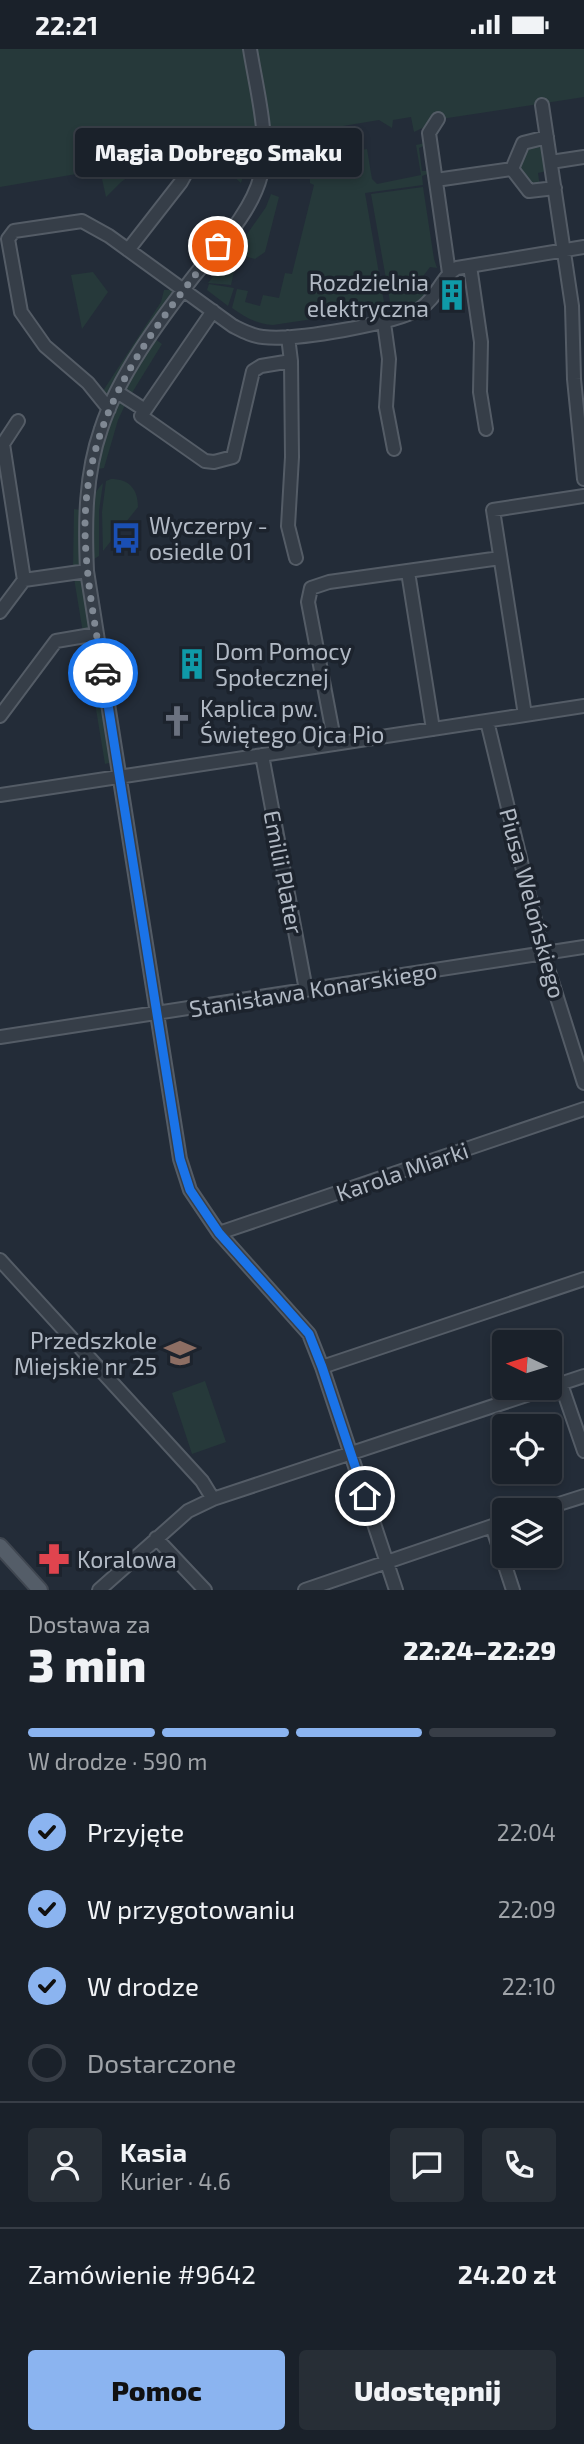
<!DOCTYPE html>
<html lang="pl">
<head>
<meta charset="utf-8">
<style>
	body { margin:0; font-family:"Exo 2",sans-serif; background:#272e36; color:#f1f3f6; height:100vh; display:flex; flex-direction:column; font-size:26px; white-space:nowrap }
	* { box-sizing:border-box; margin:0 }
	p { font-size:23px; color:#9fa3a8 }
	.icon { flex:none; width:38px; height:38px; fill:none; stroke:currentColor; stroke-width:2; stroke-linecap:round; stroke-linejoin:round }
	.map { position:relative; height:1541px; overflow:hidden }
	.sheet { display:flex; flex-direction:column; background:#1a212a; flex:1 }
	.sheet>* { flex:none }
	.needle { width:46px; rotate:274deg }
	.controls { position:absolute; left:492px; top:1281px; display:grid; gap:14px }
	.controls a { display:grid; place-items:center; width:70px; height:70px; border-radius:7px; background:#1a212a; box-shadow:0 4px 10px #0003,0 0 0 2px #383e47; font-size:35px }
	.pin { position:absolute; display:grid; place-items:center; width:60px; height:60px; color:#fff; margin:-30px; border:4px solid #fff; border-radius:50%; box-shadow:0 2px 7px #0007 }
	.courier { position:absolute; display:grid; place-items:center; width:70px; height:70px; margin:-35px; border:5px solid #1a73e8; border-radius:50%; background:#fff; color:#222; box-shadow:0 2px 9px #0007 }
	.bubble { position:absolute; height:49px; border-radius:7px; background:#1a212a; box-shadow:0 4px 10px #0003,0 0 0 2px #383e47; font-size:23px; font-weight:800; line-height:49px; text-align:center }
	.headline em { font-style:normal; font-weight:800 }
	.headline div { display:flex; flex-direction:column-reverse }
	.headline { display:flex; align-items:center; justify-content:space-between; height:119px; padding:0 28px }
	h1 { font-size:46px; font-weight:800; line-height:52px }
	.bar { display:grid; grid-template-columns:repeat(4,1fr); gap:10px 7px; align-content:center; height:84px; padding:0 28px }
	.bar i { height:9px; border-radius:5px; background:#383e47 }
	.bar .active { background:#8bb4f0 }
	.bar p { grid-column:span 4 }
	.line { display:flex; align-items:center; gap:18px; padding:0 28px; border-top:2px solid #383e47 }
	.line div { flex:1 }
	.round { display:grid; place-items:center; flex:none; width:74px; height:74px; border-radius:7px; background:#272e36 }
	ol { padding:0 28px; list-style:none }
	li { display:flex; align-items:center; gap:21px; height:77px }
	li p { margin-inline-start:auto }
	li .icon { padding:7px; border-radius:50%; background:#8bb4f0; color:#111; stroke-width:4 }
	li:last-child { color:#9fa3a8 }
	li i { width:38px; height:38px; border:4px solid #383e47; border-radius:50% }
	.primary-button { display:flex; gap:14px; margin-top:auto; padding:14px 28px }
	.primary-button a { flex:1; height:80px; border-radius:7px; background:#8bb4f0; color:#111; font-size:28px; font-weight:800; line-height:80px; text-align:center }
	.primary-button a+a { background:#272e36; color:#f1f3f6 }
	.status { display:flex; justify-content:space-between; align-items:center; height:49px; padding:0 35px; background:#1a212a; direction:ltr }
	.status svg { height:19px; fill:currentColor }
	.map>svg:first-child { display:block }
	.green { fill:#26393a }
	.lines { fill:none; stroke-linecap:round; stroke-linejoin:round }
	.minor-casing { stroke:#545c66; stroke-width:16 }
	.major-casing { stroke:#404751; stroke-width:18 }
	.minor { stroke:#363e48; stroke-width:12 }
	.major { stroke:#545d68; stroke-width:14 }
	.done { stroke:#7f8893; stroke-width:7; stroke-dasharray:0 12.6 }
	.route { stroke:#1a73e8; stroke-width:9 }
	.labels { text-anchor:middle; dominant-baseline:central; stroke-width:7; stroke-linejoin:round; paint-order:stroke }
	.poi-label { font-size:23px; fill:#b1b9c4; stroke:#1c232d; text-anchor:start }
	.street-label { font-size:23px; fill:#b1b9c4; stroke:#1c232d }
</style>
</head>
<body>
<div class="status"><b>22:21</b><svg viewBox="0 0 49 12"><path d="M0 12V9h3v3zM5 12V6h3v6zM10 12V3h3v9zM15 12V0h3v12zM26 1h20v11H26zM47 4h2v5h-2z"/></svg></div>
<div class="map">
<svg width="584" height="1541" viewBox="0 0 584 1541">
	<rect width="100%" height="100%" fill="#232c38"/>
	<path class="green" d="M0,0H584V48L441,70L414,83L411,68L393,71L392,79L379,71L307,83L306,81L295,80L294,87C265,85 267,79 254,56L259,92L252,97L241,134L207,104L149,113L121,133L106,148L100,121L0,138Z
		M425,94L426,96L419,99L422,122H430V124L422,127L423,136L365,144L385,259L273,276C256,275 245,268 232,259L237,240L248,242L245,253L260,257L263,246L279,249L285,224L292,225L314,136L310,134L309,109L329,106L333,127L353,123L350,103L367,100L372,130L377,135L421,126L416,96Z
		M543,95L547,122L538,124L540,138L533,139L515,119L524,97Z
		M423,138L434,210L437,219L430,218L421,230L427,235L423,241L427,244L417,254L391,258L371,145Z
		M271,145L279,148L265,203L255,210L237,205L236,201L266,158Z
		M229,208L237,209L231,236L208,234Z
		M93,223L108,243L82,280L71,226Z
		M209,235L234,239L228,257L207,241Z
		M164,241H172L173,245L109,349L101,345L161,253Z
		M155,290L162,295L130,347L125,344L124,339Z
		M122,351L126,354L118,371L104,419L98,420L101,394L117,353Z
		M111,430C129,430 138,440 138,458L103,502L102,463L106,432Z
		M103,434L99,462V507L94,510L91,507C90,485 85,451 103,434Z
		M74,460L81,461L82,510L78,517L73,519Z
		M74,529H78L84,536L91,580L83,584Z
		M102,645L113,713L105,715L94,648Z
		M205,1332L226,1393L192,1405L172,1344Z"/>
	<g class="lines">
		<defs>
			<path id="minor" d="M250,0C256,38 270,89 261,126C251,165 219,196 194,227C160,271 118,327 101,380C85,426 85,474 87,522L180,1110L190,1141L219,1184L309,1285L322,1318L396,1541
				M542,56L572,257L574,330L584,430
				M438,70L429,84L449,224
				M547,88L523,94L512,120L529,142L555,139
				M551,113L584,108
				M436,131L512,120
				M128,201L181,133L192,113
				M470,217L481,293L480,343L486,380
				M213,262L141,367L205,412L214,413L233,408L253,322L261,317L291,312
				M384,274L389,310L386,358L394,400
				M288,288L291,312L292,408L288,477L296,509
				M117,343L145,361
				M109,360L88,334L45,297L21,263L8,190L14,182L82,172L109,187L233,277C243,282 252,287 263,288C294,292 395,275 421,259C437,249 441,228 457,219L584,198
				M18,372L3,395L24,531
				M408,523L433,680
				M0,563L24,531L87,522
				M525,666L493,461L584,447
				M0,667L56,592L97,585
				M487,672L543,904L584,1034
				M335,695L308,553L311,539L329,533L500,509
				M262,706L306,941
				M0,746L584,657
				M0,988L584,898
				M219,1184L584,1060
				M0,1211L202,1432L213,1450
				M322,1318L584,1230
				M561,1335L584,1402
				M540,1461L584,1447
				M492,1477L513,1541
				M156,1489L205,1541
				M99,1541L188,1462L213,1450L584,1327
				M305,1541L504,1473"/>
			<path id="major" d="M0,1497L40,1541"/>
		</defs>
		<use href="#minor" class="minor-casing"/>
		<use href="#major" class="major-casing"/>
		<use href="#minor" class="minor"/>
		<use href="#major" class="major"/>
	</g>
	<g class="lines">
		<path class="done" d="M103,624C95,575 85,526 85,476C86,362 151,282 218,197"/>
		<path class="route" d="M103,624L180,1110L190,1141L219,1184L309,1285L322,1318L365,1447"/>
	</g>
	<defs>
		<symbol id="building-bare" viewBox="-9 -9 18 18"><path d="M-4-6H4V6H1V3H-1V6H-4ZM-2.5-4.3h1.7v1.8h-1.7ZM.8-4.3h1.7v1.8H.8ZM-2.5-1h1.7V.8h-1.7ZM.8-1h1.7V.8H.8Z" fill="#0f9aa8" stroke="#1c232d" stroke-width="2.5" paint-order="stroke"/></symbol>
		<symbol id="bus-bare" viewBox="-9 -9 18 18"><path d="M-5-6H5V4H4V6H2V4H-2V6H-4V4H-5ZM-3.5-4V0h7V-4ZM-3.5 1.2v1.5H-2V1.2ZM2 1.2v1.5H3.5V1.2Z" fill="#1a4fb4" stroke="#1c232d" stroke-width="2.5" paint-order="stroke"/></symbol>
		<symbol id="church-bare" viewBox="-9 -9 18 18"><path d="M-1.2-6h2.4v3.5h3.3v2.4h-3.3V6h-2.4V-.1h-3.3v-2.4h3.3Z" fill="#6b7280" stroke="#1c232d" stroke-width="2.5" paint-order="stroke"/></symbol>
		<symbol id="school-bare" viewBox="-9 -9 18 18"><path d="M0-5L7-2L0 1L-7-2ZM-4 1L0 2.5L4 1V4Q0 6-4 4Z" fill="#8d6e63" stroke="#1c232d" stroke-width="2.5" paint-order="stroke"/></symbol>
		<symbol id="pharmacy-bare" viewBox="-9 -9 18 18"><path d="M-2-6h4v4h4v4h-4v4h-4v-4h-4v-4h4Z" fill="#e0444e" stroke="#1c232d" stroke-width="2.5" paint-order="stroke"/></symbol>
	</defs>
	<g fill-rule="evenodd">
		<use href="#building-bare" x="430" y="224" width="44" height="44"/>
		<use href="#bus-bare" x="104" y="467" width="44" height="44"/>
		<use href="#building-bare" x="170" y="593" width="44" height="44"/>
		<use href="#church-bare" x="155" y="650" width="44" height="44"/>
		<use href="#school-bare" x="158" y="1282" width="44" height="44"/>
		<use href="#pharmacy-bare" x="32" y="1488" width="44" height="44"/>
	</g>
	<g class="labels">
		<g class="poi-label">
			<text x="429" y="233" text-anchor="end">Rozdzielnia<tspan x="429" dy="26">elektryczna</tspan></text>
			<text x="149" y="476">Wyczerpy -<tspan x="149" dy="26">osiedle 01</tspan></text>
			<text x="215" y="602">Dom Pomocy<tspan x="215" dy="26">Społecznej</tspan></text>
			<text x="200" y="659">Kaplica pw.<tspan x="200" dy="26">Świętego Ojca Pio</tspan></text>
			<text x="157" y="1291" text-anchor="end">Przedszkole<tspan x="157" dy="26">Miejskie nr 25</tspan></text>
			<text x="77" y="1510">Koralowa</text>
		</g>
		<g class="street-label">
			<text transform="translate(284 823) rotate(79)">Emilii Plater</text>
			<text transform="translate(533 854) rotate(75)">Piusa Welońskiego</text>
			<text transform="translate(313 940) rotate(-9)">Stanisława Konarskiego</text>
			<text transform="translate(402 1122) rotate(-19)">Karola Miarki</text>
		</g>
	</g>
</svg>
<div class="controls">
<a><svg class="needle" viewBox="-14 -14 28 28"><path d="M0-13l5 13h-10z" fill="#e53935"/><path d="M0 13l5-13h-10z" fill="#9fa3a8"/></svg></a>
<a><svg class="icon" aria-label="locate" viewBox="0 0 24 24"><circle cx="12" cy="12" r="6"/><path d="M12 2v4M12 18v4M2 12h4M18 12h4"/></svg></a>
<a><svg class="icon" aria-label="layers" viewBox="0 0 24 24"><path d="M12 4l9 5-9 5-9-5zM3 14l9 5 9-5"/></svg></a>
</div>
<div class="pin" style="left:218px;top:197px;background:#ea580c"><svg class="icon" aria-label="bag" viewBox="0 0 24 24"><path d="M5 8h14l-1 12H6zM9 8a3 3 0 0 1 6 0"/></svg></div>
<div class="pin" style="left:365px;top:1447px;background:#1f2937"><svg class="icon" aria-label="home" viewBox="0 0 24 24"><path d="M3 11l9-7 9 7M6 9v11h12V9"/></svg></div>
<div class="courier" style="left:103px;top:624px"><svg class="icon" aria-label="car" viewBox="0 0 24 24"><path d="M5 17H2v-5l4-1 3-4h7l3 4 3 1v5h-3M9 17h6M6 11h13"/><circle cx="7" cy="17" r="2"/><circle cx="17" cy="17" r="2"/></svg></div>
<div class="bubble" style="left:75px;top:79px;width:287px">Magia Dobrego Smaku</div>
</div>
<section class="sheet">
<div class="headline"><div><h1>3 min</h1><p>Dostawa za</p></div><em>22:24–22:29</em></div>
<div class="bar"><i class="active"></i><i class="active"></i><i class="active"></i><i></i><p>W drodze · 590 m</p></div>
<ol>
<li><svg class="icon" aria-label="check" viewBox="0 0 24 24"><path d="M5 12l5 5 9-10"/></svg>Przyjęte<p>22:04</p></li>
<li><svg class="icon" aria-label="check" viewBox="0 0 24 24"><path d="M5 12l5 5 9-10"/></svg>W przygotowaniu<p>22:09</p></li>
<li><svg class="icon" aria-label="check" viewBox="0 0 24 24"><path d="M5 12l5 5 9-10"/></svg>W drodze<p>22:10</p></li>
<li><i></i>Dostarczone</li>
</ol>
<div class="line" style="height:126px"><a class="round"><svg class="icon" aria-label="person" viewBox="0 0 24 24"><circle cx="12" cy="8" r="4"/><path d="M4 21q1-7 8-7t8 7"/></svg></a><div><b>Kasia</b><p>Kurier · 4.6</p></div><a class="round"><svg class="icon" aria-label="chat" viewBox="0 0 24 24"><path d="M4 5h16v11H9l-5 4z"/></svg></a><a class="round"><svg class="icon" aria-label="phone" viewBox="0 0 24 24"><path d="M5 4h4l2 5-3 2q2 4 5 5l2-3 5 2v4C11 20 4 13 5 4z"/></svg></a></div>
<div class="line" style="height:91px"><div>Zamówienie #9642</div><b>24.20 zł</b></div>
<div class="primary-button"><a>Pomoc</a><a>Udostępnij</a></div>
</section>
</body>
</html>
